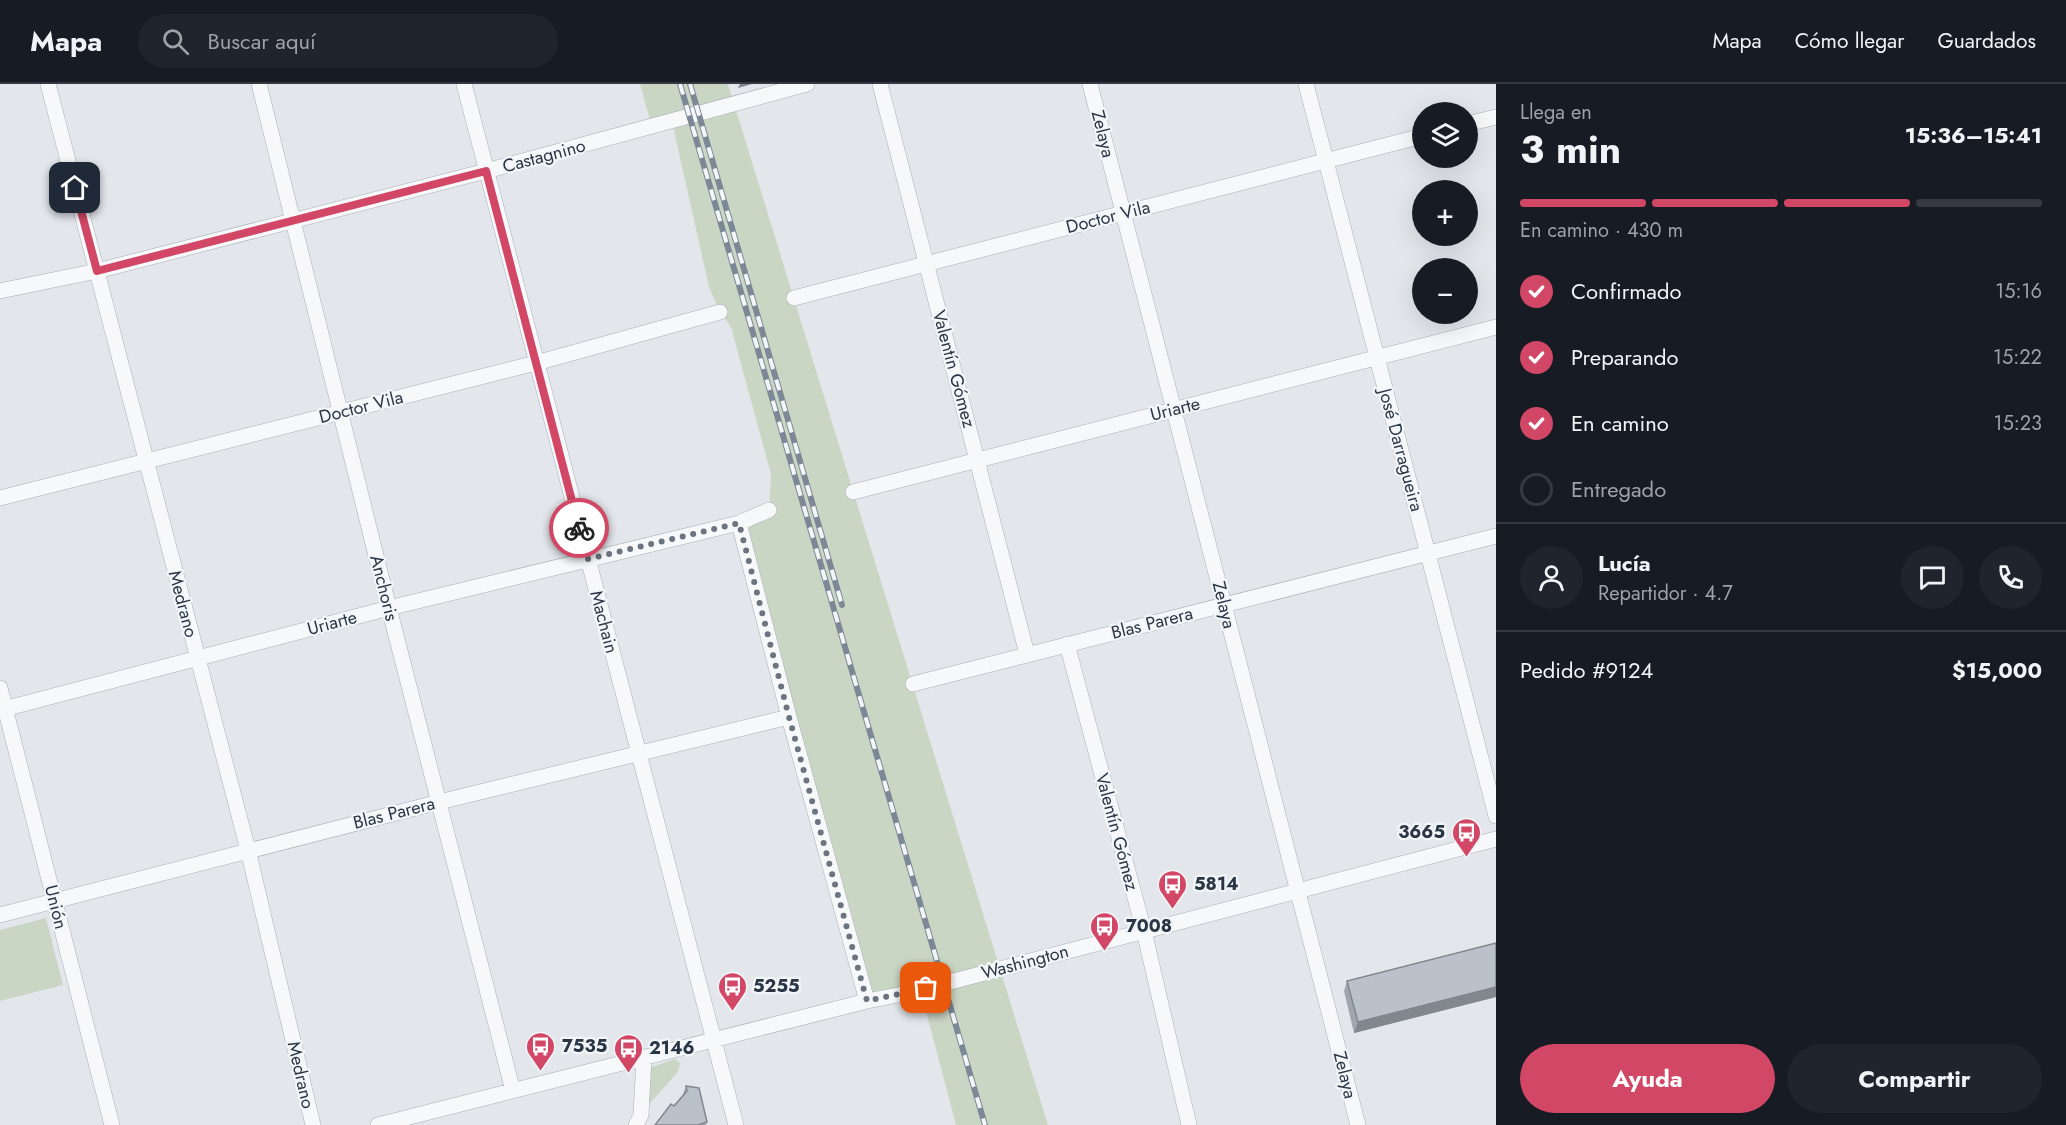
<!DOCTYPE html>
<html lang="es">
<head>
<meta charset="utf-8">
<style>
	body { margin:0; font-family:Jost,sans-serif; background:#20242c; color:#f1f3f6; height:100vh; display:flex; flex-direction:column; font-size:22px; white-space:nowrap }
	* { box-sizing:border-box; margin:0 }
	p { font-size:20px; color:#9ea1a6 }
	.icon { flex:none; width:33px; height:33px; fill:none; stroke:currentColor; stroke-width:2; stroke-linecap:round; stroke-linejoin:round }
	.map { position:relative; flex:1; overflow:hidden }
	.drawer { display:flex; flex-direction:column; background:#171b24; width:570px }
	.drawer>* { flex:none }
	.buttons { position:absolute; left:1412px; top:18px; display:grid; gap:12px }
	.buttons a { display:grid; place-items:center; width:66px; height:66px; border-radius:50%; background:#171b24; box-shadow:0 6px 24px #0002; font-size:30px }
	.pin { position:absolute; display:grid; place-items:center; width:51px; height:51px; color:#fff; margin:-26px; border-radius:12px; box-shadow:0 3px 9px #0006 }
	.courier { position:absolute; display:grid; place-items:center; width:60px; height:60px; margin:-30px; border:4px solid #d24766; border-radius:50%; background:#fff; color:#222; box-shadow:0 2px 8px #0007 }
	.headline em { font-style:normal; font-weight:700 }
	.headline div { display:flex; flex-direction:column-reverse }
	.headline { display:flex; align-items:center; justify-content:space-between; height:102px; padding:0 24px }
	h1 { font-size:39px; font-weight:700; line-height:45px }
	.bar { display:grid; grid-template-columns:repeat(4,1fr); gap:9px 6px; align-content:center; height:72px; padding:0 24px }
	.bar i { height:8px; border-radius:4px; background:#363941 }
	.bar .current { background:#d24766 }
	.bar p { grid-column:span 4 }
	.line { display:flex; align-items:center; gap:15px; padding:0 24px; border-top:2px solid #363941 }
	.line div { flex:1 }
	.round { display:grid; place-items:center; flex:none; width:63px; height:63px; border-radius:32px; background:#20242c }
	ol { padding:0 24px; list-style:none }
	li { display:flex; align-items:center; gap:18px; height:66px }
	li p { margin-inline-start:auto }
	li .icon { padding:6px; border-radius:50%; background:#d24766; color:#fff; stroke-width:4 }
	li:last-child { color:#9ea1a6 }
	li i { width:33px; height:33px; border:3px solid #363941; border-radius:50% }
	.action { display:flex; gap:12px; margin-top:auto; padding:12px 24px }
	.action a { flex:1; height:69px; border-radius:36px; background:#d24766; color:#fff; font-size:24px; font-weight:700; line-height:69px; text-align:center }
	.action a+a { background:#20242c; color:#f1f3f6 }
	header { display:flex; align-items:center; gap:36px; box-sizing:border-box; height:84px; padding:0 30px; background:#171b24; border-bottom:2px solid #363941 }
	header strong { font-size:28px }
	nav { display:flex; gap:33px; margin-inline-start:auto; font-size:21px }
	.search { width:420px; height:54px; background:#20242c; display:flex; align-items:center; gap:15px; box-sizing:border-box; padding:0 21px; border-radius:33px; color:#9ea1a6; font-size:22px }
	main { display:flex; flex:1; min-height:0 }
	.map>svg:first-child { display:block }
	.green { fill:#cad6c4 }
	.lines { fill:none; stroke-linecap:round; stroke-linejoin:round }
	.street-casing { stroke:#a8aeb7; stroke-width:16 }
	.street { stroke:#f6f8fa; stroke-width:15 }
	.rail-casing { stroke:#7c8896; stroke-width:6 }
	.rail { stroke:#f3f6f9; stroke-width:4; stroke-dasharray:11; stroke-linecap:butt }
	.wall { fill:#a0a6ae }
	.shaded-wall { fill:#82878d }
	.building { fill:#bac1ca; stroke:#82878d; stroke-width:1.5 }
	.done { stroke:#6b747f; stroke-width:6; stroke-dasharray:0 10.8 }
	.route { stroke:#d24766; stroke-width:8 }
	.labels { text-anchor:middle; dominant-baseline:central; stroke-width:4.5; stroke-linejoin:round; paint-order:stroke }
	.street-label { font-size:18px; fill:#2a3645; stroke:#f3f6f9 }
	.poi-label { font-size:18px; font-weight:bold; fill:#2a3645; stroke:#f3f6f9; text-anchor:start }
</style>
</head>
<body>
<header>
<strong>Mapa</strong>
<div class="search"><svg class="icon" aria-label="search" viewBox="0 0 24 24"><circle cx="10" cy="10" r="6"/><path d="M15 15l6 6"/></svg>Buscar aquí</div>
<nav><a>Mapa</a><a>Cómo llegar</a><a>Guardados</a></nav>
</header>
<main>
<div class="map">
<svg width="1496" height="1041" viewBox="0 0 1496 1041">
	<rect width="100%" height="100%" fill="#e3e7ec"/>
	<path class="green" d="M640,0H728L1048,1041H956L927,931L908,909L867,917L739,439L769,426L771,390L731,243L720,228L709,203L672,38L652,43Z
		M46,834L63,901L0,917V846Z
		M675,975L680,979L678,988L650,1019H648L649,984Z"/>
	<g class="lines">
		<defs>
			<path id="street" d="M48,0L248,766L313,1041
				M259,0L389,524L513,1007
				M464,0L736,1041
				M880,0L1027,570
				M1090,0L1358,1041
				M1306,0L1496,732
				M1467,40L1496,33
				M0,207L97,187L486,87L807,0
				M794,214L1422,52
				M853,408L1496,243
				M0,414L536,279L720,228
				M739,439L789,633L867,917
				M1067,560L1144,847L1189,1041
				M913,600L1496,452
				M0,604L112,1041
				M0,626L389,524L739,439L769,426
				M0,831L439,718L789,633
				M378,1041L867,917L908,909L1496,755
				M636,1041L641,1031L644,974"/>
		</defs>
		<use href="#street" class="street-casing"/>
		<use href="#street" class="street"/>
		<defs>
			<path id="rail" d="M680,0L985,1041
				M690,0L842,521"/>
		</defs>
		<use href="#rail" class="rail-casing"/>
		<use href="#rail" class="rail"/>
	</g>
	<path class="wall" d="M1496,859V913L1354,949L1344,907L1347,897Z
		M686,1002L707,1038L706,1041H655L674,1022L683,1011V1010Z"/>
	<path class="shaded-wall" d="M740,0H752L738,4Z
		M1496,903V913L1354,949L1358,938Z"/>
	<path class="building" d="M1496,859V903L1358,938L1347,897Z
		M686,1002L699,1004L707,1038L698,1041H655L671,1020L674,1022L687,1007Z"/>
	<g class="lines">
		<path class="done" d="M579,444L588,475L739,439L789,633L867,917L926,904"/>
		<path class="route" d="M75,104L97,187L486,87L579,444"/>
	</g>
	<defs>
		<symbol id="bus-pin" viewBox="-11 -11 22 30"><path d="M0 17L-7.5 6A9.5 9.5 0 1 1 7.5 6Z" fill="#d24766" stroke="#f3f6f9"/><path d="M-5-6H5V4H4V6H2V4H-2V6H-4V4H-5ZM-3.5-4V0h7V-4ZM-3.5 1.2v1.5H-2V1.2ZM2 1.2v1.5H3.5V1.2Z" fill="#fff"/></symbol>
	</defs>
	<g fill-rule="evenodd">
		<use href="#bus-pin" x="1450" y="732" width="33" height="45"/>
		<use href="#bus-pin" x="1156" y="784" width="33" height="45"/>
		<use href="#bus-pin" x="1088" y="826" width="33" height="45"/>
		<use href="#bus-pin" x="716" y="886" width="33" height="45"/>
		<use href="#bus-pin" x="524" y="946" width="33" height="45"/>
		<use href="#bus-pin" x="612" y="948" width="33" height="45"/>
	</g>
	<g class="labels">
		<g class="street-label">
			<text transform="translate(1103 50) rotate(76)">Zelaya</text>
			<text transform="translate(544 72) rotate(-15)">Castagnino</text>
			<text transform="translate(1108 133) rotate(-14)">Doctor Vila</text>
			<text transform="translate(954 285) rotate(75)">Valentín Gómez</text>
			<text transform="translate(361 323) rotate(-14)">Doctor Vila</text>
			<text transform="translate(1175 325) rotate(-14)">Uriarte</text>
			<text transform="translate(1401 366) rotate(75)">José Darragueira</text>
			<text transform="translate(384 504) rotate(76)">Anchoris</text>
			<text transform="translate(183 520) rotate(75)">Medrano</text>
			<text transform="translate(1224 521) rotate(76)">Zelaya</text>
			<text transform="translate(604 538) rotate(75)">Machain</text>
			<text transform="translate(332 539) rotate(-15)">Uriarte</text>
			<text transform="translate(1152 539) rotate(-14)">Blas Parera</text>
			<text transform="translate(394 729) rotate(-14)">Blas Parera</text>
			<text transform="translate(1117 748) rotate(75)">Valentín Gómez</text>
			<text transform="translate(56 823) rotate(76)">Unión</text>
			<text transform="translate(1025 878) rotate(-15)">Washington</text>
			<text transform="translate(301 991) rotate(77)">Medrano</text>
			<text transform="translate(1345 991) rotate(76)">Zelaya</text>
		</g>
		<g class="poi-label">
			<text x="1445" y="748" text-anchor="end">3665</text>
			<text x="1194" y="800">5814</text>
			<text x="1126" y="842">7008</text>
			<text x="753" y="902">5255</text>
			<text x="562" y="962">7535</text>
			<text x="649" y="964">2146</text>
		</g>
	</g>
</svg>
<div class="buttons">
<a><svg class="icon" aria-label="layers" viewBox="0 0 24 24"><path d="M12 4l9 5-9 5-9-5zM3 14l9 5 9-5"/></svg></a>
<a>+</a>
<a>−</a>
</div>
<div class="pin" style="left:926px;top:904px;background:#ea580c"><svg class="icon" aria-label="bag" viewBox="0 0 24 24"><path d="M5 8h14l-1 12H6zM9 8a3 3 0 0 1 6 0"/></svg></div>
<div class="pin" style="left:75px;top:104px;background:#1f2937"><svg class="icon" aria-label="home" viewBox="0 0 24 24"><path d="M3 11l9-7 9 7M6 9v11h12V9"/></svg></div>
<div class="courier" style="left:579px;top:444px"><svg class="icon" aria-label="bike" viewBox="0 0 24 24"><circle cx="6" cy="16" r="4"/><circle cx="18" cy="16" r="4"/><path d="M6 16l4-8h5l3 8M10 8l3 8H6M13 5h3"/></svg></div>
</div>
<section class="drawer">
<div class="headline"><div><h1>3 min</h1><p>Llega en</p></div><em>15:36–15:41</em></div>
<div class="bar"><i class="current"></i><i class="current"></i><i class="current"></i><i></i><p>En camino · 430 m</p></div>
<ol>
<li><svg class="icon" aria-label="check" viewBox="0 0 24 24"><path d="M5 12l5 5 9-10"/></svg>Confirmado<p>15:16</p></li>
<li><svg class="icon" aria-label="check" viewBox="0 0 24 24"><path d="M5 12l5 5 9-10"/></svg>Preparando<p>15:22</p></li>
<li><svg class="icon" aria-label="check" viewBox="0 0 24 24"><path d="M5 12l5 5 9-10"/></svg>En camino<p>15:23</p></li>
<li><i></i>Entregado</li>
</ol>
<div class="line" style="height:108px"><a class="round"><svg class="icon" aria-label="person" viewBox="0 0 24 24"><circle cx="12" cy="8" r="4"/><path d="M4 21q1-7 8-7t8 7"/></svg></a><div><b>Lucía</b><p>Repartidor · 4.7</p></div><a class="round"><svg class="icon" aria-label="chat" viewBox="0 0 24 24"><path d="M4 5h16v11H9l-5 4z"/></svg></a><a class="round"><svg class="icon" aria-label="phone" viewBox="0 0 24 24"><path d="M5 4h4l2 5-3 2q2 4 5 5l2-3 5 2v4C11 20 4 13 5 4z"/></svg></a></div>
<div class="line" style="height:78px"><div>Pedido #9124</div><b>$15,000</b></div>
<div class="action"><a>Ayuda</a><a>Compartir</a></div>
</section>
</main>
</body>
</html>
